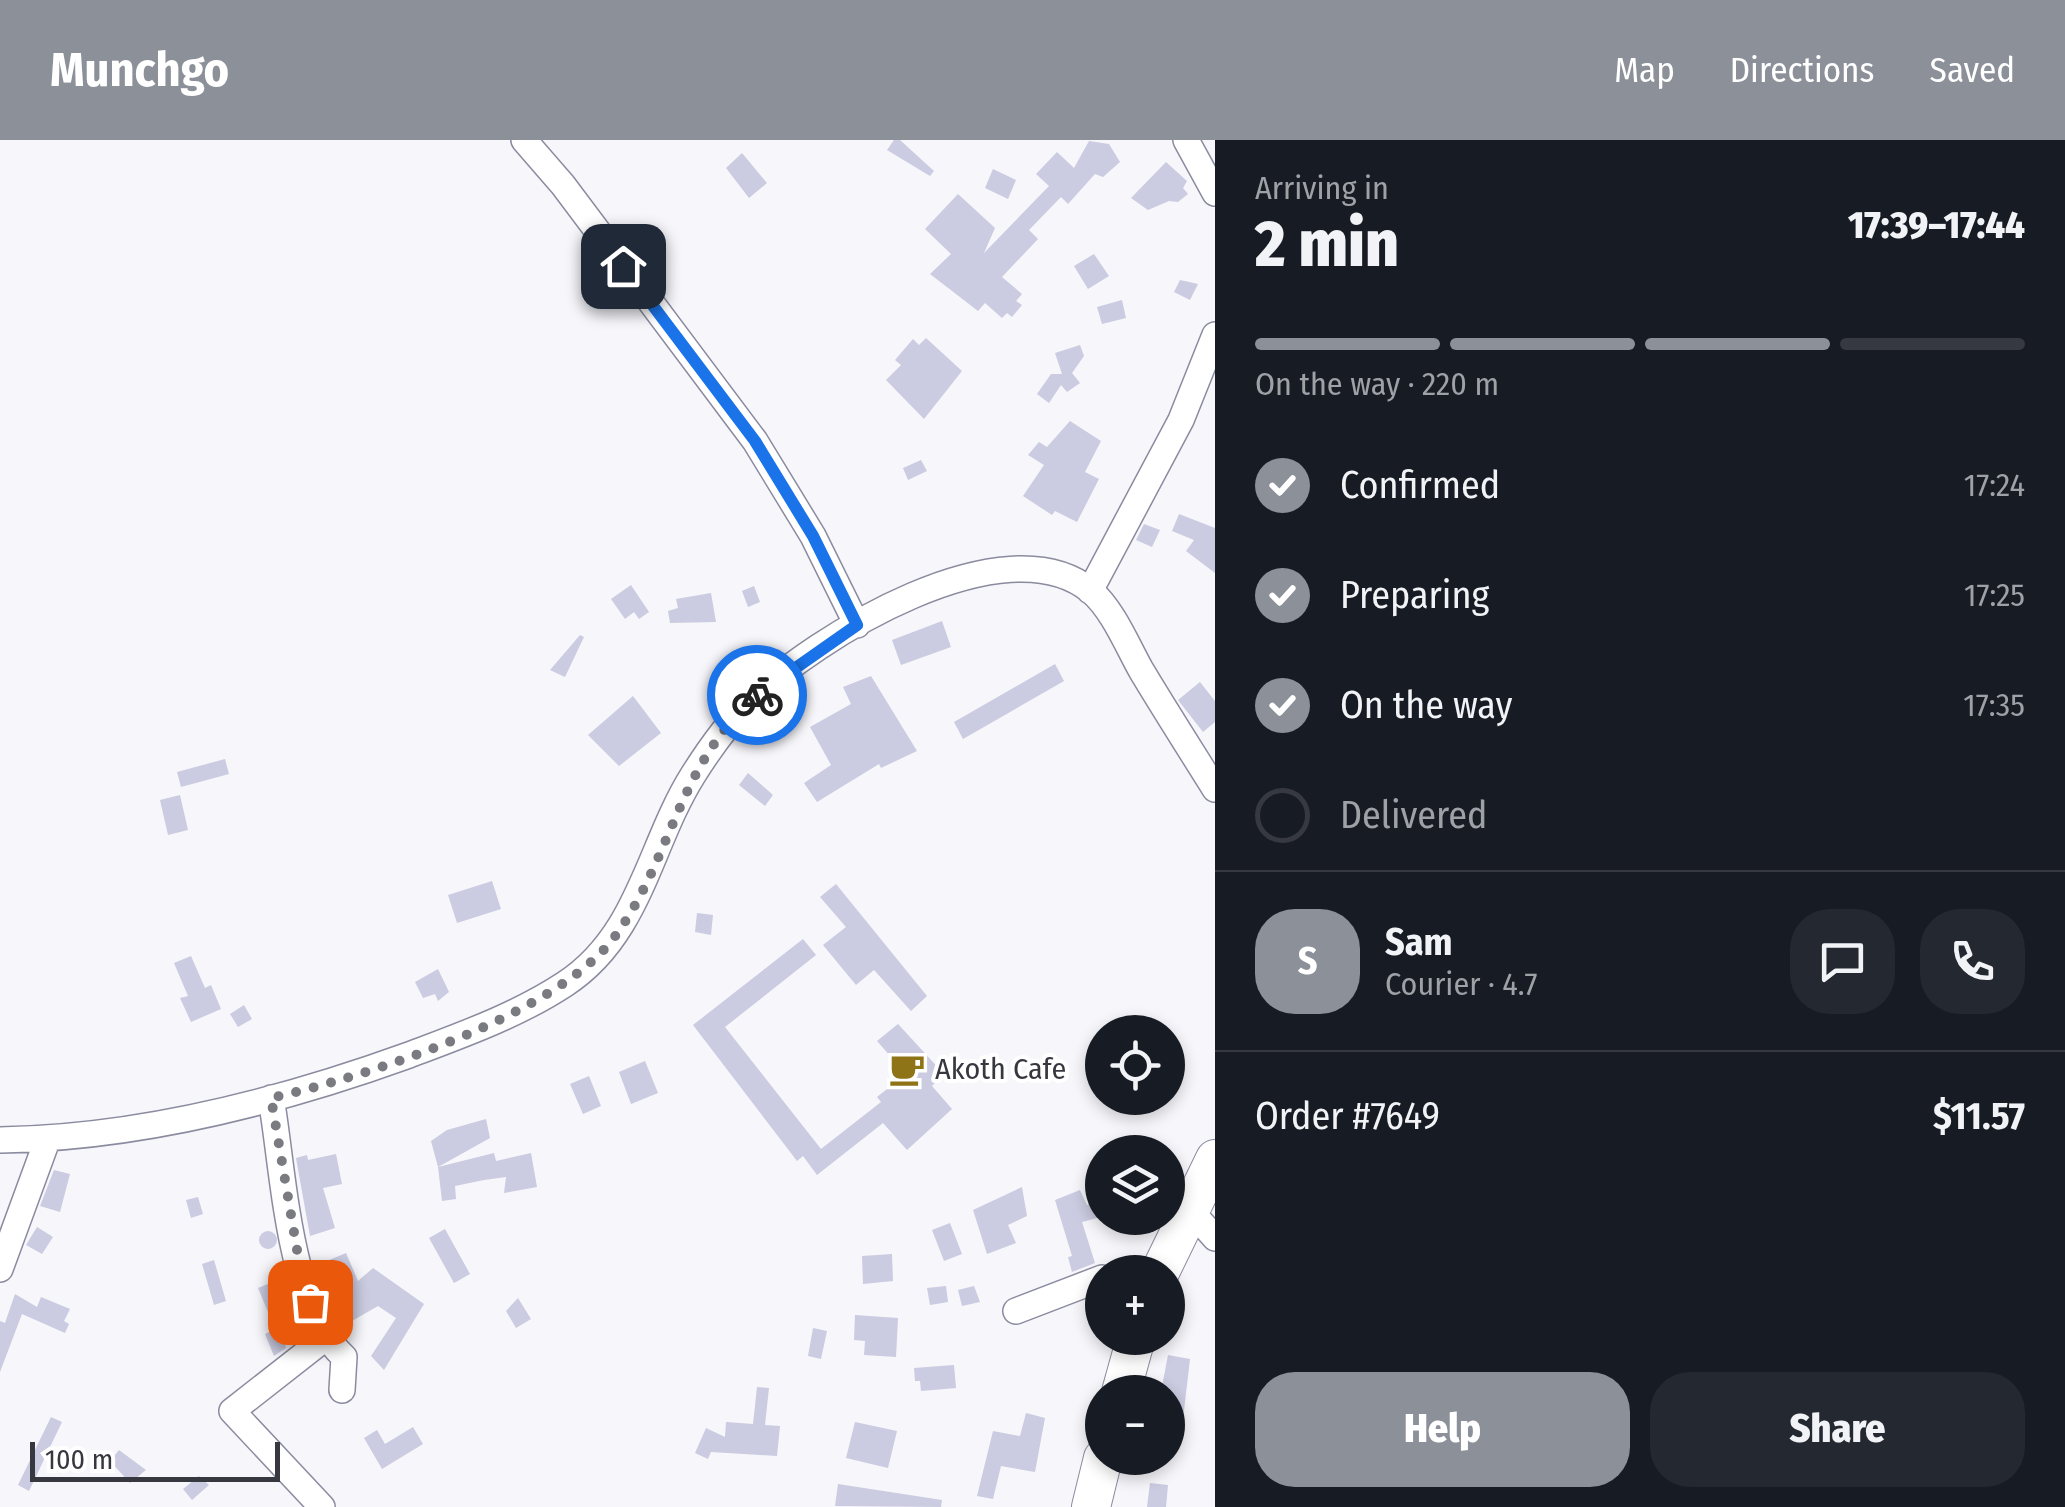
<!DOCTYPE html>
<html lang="en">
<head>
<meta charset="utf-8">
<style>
	body { margin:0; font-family:"Fira Sans Condensed",sans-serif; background:#242831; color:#f1f3f6; height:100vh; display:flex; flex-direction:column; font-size:38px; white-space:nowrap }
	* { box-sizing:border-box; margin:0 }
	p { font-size:32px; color:#9ea1a6 }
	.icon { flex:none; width:55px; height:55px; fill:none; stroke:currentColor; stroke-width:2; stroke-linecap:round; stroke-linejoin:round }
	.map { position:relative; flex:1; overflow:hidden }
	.sheet { display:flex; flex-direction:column; background:#171b24; width:850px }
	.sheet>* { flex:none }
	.fabs { position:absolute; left:1085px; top:875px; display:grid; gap:20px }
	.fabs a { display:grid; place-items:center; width:100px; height:100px; border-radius:50%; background:#171b24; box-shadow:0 5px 15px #0003; font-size:50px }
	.scale { position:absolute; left:30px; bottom:25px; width:250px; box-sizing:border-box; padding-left:10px; border:5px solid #37373f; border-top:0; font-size:28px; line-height:35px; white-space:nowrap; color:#37373f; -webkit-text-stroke:8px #fff; paint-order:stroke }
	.pin { position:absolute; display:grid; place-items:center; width:85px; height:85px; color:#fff; margin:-42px; border-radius:20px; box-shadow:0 5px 15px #0006 }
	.courier { position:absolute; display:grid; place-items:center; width:100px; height:100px; margin:-50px; border:8px solid #1a73e8; border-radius:50%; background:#fff; color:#222; box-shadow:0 2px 12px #0007 }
	.head em { font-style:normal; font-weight:800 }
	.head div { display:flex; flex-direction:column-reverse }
	.head { display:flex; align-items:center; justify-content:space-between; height:170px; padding:0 40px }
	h1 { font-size:65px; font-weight:800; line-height:75px }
	.bar { display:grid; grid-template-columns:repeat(4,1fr); gap:15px 10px; align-content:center; height:120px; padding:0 40px }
	.bar i { height:12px; border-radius:8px; background:#363941 }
	.bar .active { background:#8c9099 }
	.bar p { grid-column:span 4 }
	.line { display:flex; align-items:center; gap:25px; padding:0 40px; border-top:2px solid #363941 }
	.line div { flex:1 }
	.round { display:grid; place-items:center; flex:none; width:105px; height:105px; border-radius:40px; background:#242831 }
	ol { padding:0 40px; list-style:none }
	li { display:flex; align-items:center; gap:30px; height:110px }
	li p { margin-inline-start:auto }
	li .icon { padding:10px; border-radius:50%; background:#8c9099; color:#fff; stroke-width:4 }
	li:last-child { color:#9ea1a6 }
	li i { width:55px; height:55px; border:5px solid #363941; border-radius:50% }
	.primary-button { display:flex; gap:20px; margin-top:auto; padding:20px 40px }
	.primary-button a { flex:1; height:115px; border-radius:40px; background:#8c9099; color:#fff; font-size:40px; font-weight:800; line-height:115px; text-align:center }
	.primary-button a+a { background:#242831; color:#f1f3f6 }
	header { display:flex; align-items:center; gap:60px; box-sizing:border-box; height:140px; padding:0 50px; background:#8c9099; color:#fff }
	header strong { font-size:48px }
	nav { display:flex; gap:55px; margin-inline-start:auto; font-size:35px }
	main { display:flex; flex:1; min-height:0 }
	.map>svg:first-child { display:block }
	.building { fill:#cbcbe1 }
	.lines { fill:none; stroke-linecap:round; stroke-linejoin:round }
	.minor-casing { stroke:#8b8ba0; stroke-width:28 }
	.highway-casing { stroke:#8b8ba0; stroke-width:40 }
	.minor { stroke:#fff; stroke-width:25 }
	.highway { stroke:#fff; stroke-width:38 }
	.done { stroke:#7a7a81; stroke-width:10; stroke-dasharray:0 18 }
	.route { stroke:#1a73e8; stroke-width:12 }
	.labels { text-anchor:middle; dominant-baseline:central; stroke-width:8; stroke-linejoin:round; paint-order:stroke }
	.poi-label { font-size:30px; fill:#37373f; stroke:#fff; text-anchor:start }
</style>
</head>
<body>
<header>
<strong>Munchgo</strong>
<nav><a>Map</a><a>Directions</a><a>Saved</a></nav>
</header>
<main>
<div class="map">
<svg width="1215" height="1367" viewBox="0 0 1215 1367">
	<rect width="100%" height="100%" fill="#f6f6fb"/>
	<path class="building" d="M894,0H900L934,31L930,36L887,10Z
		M1089,1L1109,4L1120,22L1103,37L1095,34L1068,64L1061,57L1029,90L1038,99L1002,137L1022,154L1016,161L1022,165L1012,177L1007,173L1002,178L985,163L978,171L930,134L951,114L925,89L958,54L995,88L984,113L1049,46L1036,34L1057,12L1074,28Z
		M742,13L767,43L749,58L726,28Z
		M1166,22L1187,41L1183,48L1188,54L1178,62L1169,61L1148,70L1131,58Z
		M993,29L1016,40L1008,59L985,48Z
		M1094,114L1109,136L1088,149L1074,126Z
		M1180,140L1198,144L1190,160L1174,152Z
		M1122,160L1126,178L1102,184L1097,167Z
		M926,198L962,231L924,279L886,240L901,225L895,220L913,199L919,205Z
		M1080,205L1084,216L1072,233L1080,243L1067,252L1061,245L1049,263L1037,254L1051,234H1062L1055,213Z
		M1070,281L1101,301L1085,332L1099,339L1077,382L1055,371L1052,375L1023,356L1044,325L1028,315L1039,302L1047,307Z
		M921,320L927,331L908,340L903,328Z
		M1179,374L1215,388V433L1186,411L1194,400L1172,391Z
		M1144,384L1160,390L1152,407L1136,400Z
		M631,445L649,472L639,479L634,472L625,479L611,459Z
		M754,446L760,462L748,467L742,451Z
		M711,453L716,482L670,483L668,471L678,468L676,459Z
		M942,481L951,507L901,525L892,500Z
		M580,495L584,497L565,537L550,530Z
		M1055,524L1064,541L963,599L954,582Z
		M871,536L917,611L881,628L879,624L817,662L804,643L831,625L810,587L851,564L843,547Z
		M1200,542L1215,561V582L1203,592L1178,560Z
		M633,556L661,593L619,626L588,595Z
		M225,619L229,634L181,647L177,632Z
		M748,633L773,655L765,666L739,645Z
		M180,655L188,690L168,695L160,660Z
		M492,741L501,769L457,783L448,755Z
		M836,744L927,856L911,871L874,830L856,845L823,805L846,787L820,757Z
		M697,773L713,775L711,795L695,792Z
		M803,799L816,815L725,887L821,1009L881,962L877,957L906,934L877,901L898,884L944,934L932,946L952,969L907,1010L883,983L817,1035L803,1016L797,1021L693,885Z
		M191,816L205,848L211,845L221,869L191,882L180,858L188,856L174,823Z
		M438,829L449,852L438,861L435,854L423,858L415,842Z
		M244,865L252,879L238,887L230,874Z
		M645,921L658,953L631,964L619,932Z
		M589,936L601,966L583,974L570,944Z
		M486,979L490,998L438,1027L431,1001L447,990Z
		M494,1013L496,1021L531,1013L537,1047L504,1053L506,1037L484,1040L455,1046L456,1059L442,1061L438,1027Z
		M336,1014L342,1044L323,1048L335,1088L310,1096L296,1018L307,1015L308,1020Z
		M54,1030L70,1034L60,1072L40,1066Z
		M1022,1047L1027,1076L1008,1085L1016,1103L987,1114L973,1070Z
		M1080,1050L1087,1065L1097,1064L1101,1077L1082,1082L1095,1123L1072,1132L1068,1117L1072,1116L1055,1060Z
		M198,1057L203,1074L191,1078L186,1060Z
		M950,1083L962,1114L944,1121L932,1090Z
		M37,1087L53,1097L42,1114L26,1105Z
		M445,1089L470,1134L454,1143L429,1098Z
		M259 1100a9 9 0 1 1 18 0a9 9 0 1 1-18 0Z
		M346,1113L358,1141L373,1128L424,1164L384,1230L371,1216L396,1178L378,1166L352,1181L336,1173L322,1123Z
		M892,1114L893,1141L863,1144L862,1116Z
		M214,1120L226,1161L214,1165L202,1124Z
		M282,1138L306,1192L285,1204L286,1208L274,1216L265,1194L275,1189L258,1148Z
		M946,1146L948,1162L930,1165L927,1148Z
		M974,1146L980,1162L962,1166L958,1150Z
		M15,1154L37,1167L41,1157L70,1169L64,1181L69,1184L65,1193L22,1174L0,1232V1181L5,1183Z
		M518,1158L531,1179L516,1188L506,1171Z
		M855,1175L898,1178L896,1217L864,1215L865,1201L854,1200Z
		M813,1188L827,1191L821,1219L808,1216Z
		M1168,1215L1190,1219L1183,1279L1168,1278V1252H1161Z
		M954,1225L956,1248L921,1251L920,1241H915L914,1228Z
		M757,1247L769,1248L765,1285L780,1286L777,1316L711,1312L708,1319L695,1313L706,1288L725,1297L726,1282L753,1284Z
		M1026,1273L1045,1278L1035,1332L1001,1326L993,1359L977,1356L993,1291L1020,1296Z
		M51,1277L62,1282L29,1351L18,1345Z
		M855,1282L897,1291L888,1328L846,1318Z
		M413,1287L423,1304L382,1329L364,1298L377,1290L385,1304Z
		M119,1310L146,1330L130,1343L110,1321Z
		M199,1336L209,1345L192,1360L183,1349Z
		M1150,1343L1168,1345L1166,1367H1147Z
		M838,1344L942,1360L941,1367L835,1366Z"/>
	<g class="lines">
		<defs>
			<path id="minor" d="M524,0L563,45L755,301L813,396L857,485
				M1186,0L1215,53
				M1090,451L1181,280L1215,195
				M271,958C284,1033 288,1165 344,1217L342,1250
				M0,1000C139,998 279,962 409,915C462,895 518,875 565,844C640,795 649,705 693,635C710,608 727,584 750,561C814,498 1005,380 1091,451C1113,470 1127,505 1141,530C1165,570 1190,609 1215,649
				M1189,1069L1215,1098
				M0,1129L48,998
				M1016,1171L1102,1138
				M322,1367L232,1271L324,1199"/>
			<path id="highway" d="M1160,1132L1215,1019
				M1121,1252L1136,1198
				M1091,1367L1103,1318"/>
		</defs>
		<use href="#minor" class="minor-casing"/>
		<use href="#highway" class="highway-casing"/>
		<use href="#minor" class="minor"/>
		<use href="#highway" class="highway"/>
	</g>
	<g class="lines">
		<path class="done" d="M310,1162L302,1139L271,958C365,937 559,875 616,795C673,716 677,626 757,555"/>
		<path class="route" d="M623,126L755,301L813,396L857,485L757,555"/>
	</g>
	<defs>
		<symbol id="cafe-bare" viewBox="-9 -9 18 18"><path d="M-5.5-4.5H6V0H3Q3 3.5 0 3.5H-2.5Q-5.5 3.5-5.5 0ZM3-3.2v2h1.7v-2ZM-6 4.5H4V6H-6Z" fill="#8e7317" stroke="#fff" stroke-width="2.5" paint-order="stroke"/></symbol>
	</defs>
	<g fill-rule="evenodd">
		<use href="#cafe-bare" x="882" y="904" width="50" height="50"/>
	</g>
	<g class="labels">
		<g class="poi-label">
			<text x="935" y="929">Akoth Cafe</text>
		</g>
	</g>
</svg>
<div class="fabs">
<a><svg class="icon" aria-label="locate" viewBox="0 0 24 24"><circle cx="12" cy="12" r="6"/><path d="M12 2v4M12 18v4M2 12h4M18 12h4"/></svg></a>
<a><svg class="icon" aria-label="layers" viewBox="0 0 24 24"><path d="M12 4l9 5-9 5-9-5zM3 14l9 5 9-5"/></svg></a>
<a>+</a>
<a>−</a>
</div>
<div class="scale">100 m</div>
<div class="pin" style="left:310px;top:1162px;background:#ea580c"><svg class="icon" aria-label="bag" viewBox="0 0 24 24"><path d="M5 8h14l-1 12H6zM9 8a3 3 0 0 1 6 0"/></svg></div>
<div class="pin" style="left:623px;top:126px;background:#1f2937"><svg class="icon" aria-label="home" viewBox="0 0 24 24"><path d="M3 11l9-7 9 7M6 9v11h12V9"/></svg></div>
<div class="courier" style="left:757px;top:555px"><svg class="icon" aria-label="bike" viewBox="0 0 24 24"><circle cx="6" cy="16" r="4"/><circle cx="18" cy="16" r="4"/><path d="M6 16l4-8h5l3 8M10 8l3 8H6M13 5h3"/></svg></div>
</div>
<section class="sheet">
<div class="head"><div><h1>2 min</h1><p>Arriving in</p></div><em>17:39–17:44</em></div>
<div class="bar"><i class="active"></i><i class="active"></i><i class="active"></i><i></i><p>On the way · 220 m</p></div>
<ol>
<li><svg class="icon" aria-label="check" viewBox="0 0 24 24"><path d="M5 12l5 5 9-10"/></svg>Confirmed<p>17:24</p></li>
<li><svg class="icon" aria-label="check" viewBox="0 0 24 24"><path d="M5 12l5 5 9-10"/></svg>Preparing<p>17:25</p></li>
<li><svg class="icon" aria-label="check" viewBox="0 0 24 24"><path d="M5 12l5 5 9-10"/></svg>On the way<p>17:35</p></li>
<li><i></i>Delivered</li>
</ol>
<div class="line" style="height:180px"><b class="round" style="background:#8c9099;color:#fff">S</b><div><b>Sam</b><p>Courier · 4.7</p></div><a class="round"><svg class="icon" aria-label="chat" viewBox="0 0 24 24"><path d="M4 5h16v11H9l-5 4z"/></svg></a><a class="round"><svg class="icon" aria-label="phone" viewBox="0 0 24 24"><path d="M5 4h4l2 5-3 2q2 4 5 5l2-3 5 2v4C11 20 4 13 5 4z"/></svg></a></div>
<div class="line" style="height:130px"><div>Order #7649</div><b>$11.57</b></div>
<div class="primary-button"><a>Help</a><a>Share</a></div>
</section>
</main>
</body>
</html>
